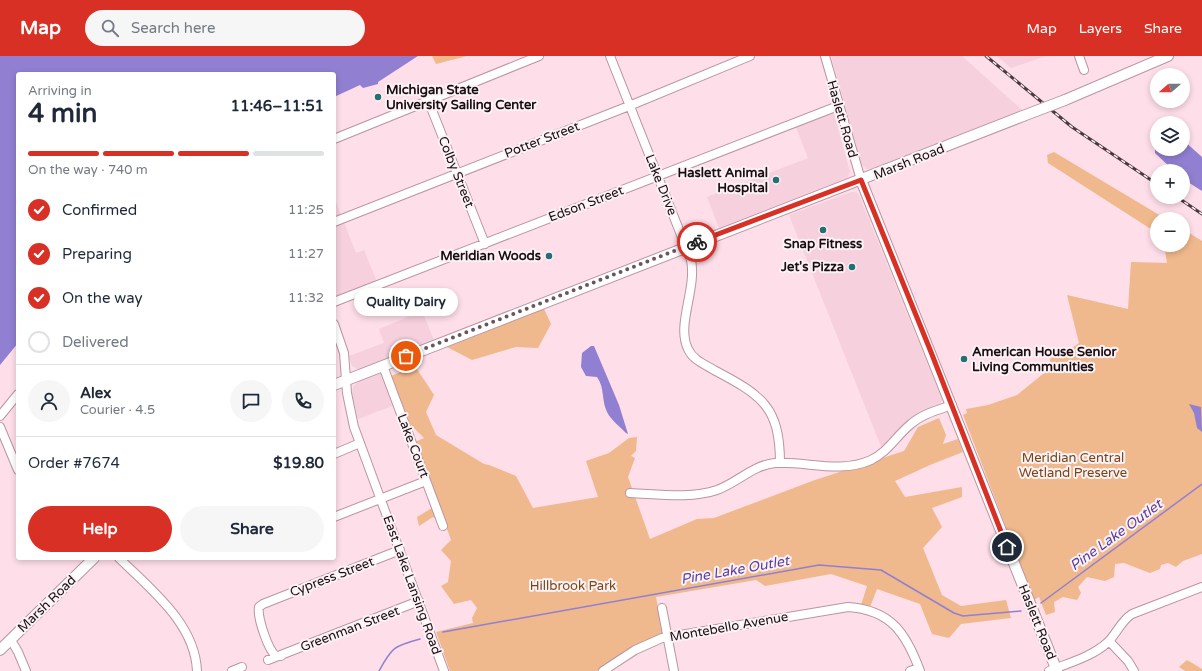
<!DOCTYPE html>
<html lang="en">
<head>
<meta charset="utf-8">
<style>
	body { margin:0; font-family:"Varela Round",sans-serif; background:#f6f6f7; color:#1f2937; height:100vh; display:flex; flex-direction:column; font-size:15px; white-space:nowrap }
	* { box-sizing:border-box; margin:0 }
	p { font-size:13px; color:#747a83 }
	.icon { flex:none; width:22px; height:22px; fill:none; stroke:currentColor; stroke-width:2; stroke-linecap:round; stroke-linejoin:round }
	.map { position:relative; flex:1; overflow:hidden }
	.drawer { position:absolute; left:16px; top:16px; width:320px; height:488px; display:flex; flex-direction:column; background:#fff; border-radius:4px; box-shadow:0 2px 6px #0003 }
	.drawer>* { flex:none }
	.needle { width:26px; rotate:250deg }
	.buttons { position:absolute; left:1150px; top:12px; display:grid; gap:8px }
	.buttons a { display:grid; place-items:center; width:40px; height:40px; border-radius:50%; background:#fff; box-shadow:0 2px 6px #0003; font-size:20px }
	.pin { position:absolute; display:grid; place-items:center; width:34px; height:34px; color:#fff; margin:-17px; border:2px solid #fff; border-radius:50%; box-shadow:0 1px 4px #0007 }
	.courier { position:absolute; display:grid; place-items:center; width:40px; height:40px; margin:-20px; border:3px solid #d93025; border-radius:50%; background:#fff; color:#222; box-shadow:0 1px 5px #0007 }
	.bubble { position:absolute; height:28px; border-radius:14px; background:#fff; box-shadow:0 2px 6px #0003; font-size:13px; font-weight:700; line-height:28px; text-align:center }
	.overview em { font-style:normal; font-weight:700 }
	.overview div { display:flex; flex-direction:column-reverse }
	.overview { display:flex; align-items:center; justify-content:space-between; height:68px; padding:0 12px }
	h1 { font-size:26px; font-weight:700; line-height:30px }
	.bar { display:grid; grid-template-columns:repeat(4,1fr); gap:6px 4px; align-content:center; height:48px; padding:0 12px }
	.bar i { height:5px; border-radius:3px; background:#e0e1e3 }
	.bar .selected { background:#d93025 }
	.bar p { grid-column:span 4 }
	.line { display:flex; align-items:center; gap:10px; padding:0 12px; border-top:1px solid #e0e1e3 }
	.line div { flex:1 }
	.round { display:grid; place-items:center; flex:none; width:42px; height:42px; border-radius:21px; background:#f6f6f7 }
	ol { padding:0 12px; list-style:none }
	li { display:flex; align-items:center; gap:12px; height:44px }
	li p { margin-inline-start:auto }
	li .icon { padding:4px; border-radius:50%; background:#d93025; color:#fff; stroke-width:4 }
	li:last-child { color:#747a83 }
	li i { width:22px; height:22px; border:2px solid #e0e1e3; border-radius:50% }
	.button { display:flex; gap:8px; margin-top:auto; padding:8px 12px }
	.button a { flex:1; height:46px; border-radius:24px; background:#d93025; color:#fff; font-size:16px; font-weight:700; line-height:46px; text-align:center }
	.button a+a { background:#f6f6f7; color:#1f2937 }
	header { display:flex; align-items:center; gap:24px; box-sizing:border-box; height:56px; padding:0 20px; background:#d93025; color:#fff }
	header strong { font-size:19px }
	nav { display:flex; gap:22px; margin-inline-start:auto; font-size:14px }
	.search { width:280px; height:36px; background:#f6f6f7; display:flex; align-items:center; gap:10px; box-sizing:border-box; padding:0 14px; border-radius:22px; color:#747a83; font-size:15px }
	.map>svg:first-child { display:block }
	.built { fill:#f6d0dc }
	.green { fill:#f0b88d }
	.water { fill:#917fd1 }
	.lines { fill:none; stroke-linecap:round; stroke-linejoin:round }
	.stream { stroke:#917fd1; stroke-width:1.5 }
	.minor-casing { stroke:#ba95a2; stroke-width:10 }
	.major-casing { stroke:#ba95a2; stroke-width:12 }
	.minor { stroke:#fff; stroke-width:8 }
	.major { stroke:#fff; stroke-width:10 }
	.rail-casing { stroke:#4a393f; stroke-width:3 }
	.rail { stroke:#fbf2f5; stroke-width:1.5; stroke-dasharray:4.5; stroke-linecap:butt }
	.major-bridge-casing { stroke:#ba95a2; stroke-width:12; stroke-linecap:butt }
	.major-bridge { stroke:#fff; stroke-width:10 }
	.done { stroke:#6a565d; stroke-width:4; stroke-dasharray:0 7.2 }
	.route { stroke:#d93025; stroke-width:5 }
	.poi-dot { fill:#236f71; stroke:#fbf2f5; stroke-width:1.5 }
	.labels { text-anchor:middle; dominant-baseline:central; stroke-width:4; stroke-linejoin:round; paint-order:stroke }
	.poi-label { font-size:13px; font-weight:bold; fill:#1a0d12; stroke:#fbf2f5; text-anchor:end }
	.street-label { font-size:13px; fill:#1a0d12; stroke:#fbf2f5 }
	.park-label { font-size:13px; fill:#784517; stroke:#fbf2f5 }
	.water-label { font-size:14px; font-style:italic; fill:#5a3d9e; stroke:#fbf2f5 }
</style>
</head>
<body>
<header>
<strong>Map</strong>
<div class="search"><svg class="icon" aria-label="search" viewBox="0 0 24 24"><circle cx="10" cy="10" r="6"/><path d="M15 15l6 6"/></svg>Search here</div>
<nav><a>Map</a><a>Layers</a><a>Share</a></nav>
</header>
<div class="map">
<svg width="1202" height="615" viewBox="0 0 1202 615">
	<rect width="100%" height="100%" fill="#fedee8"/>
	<path class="built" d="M831,0H962L1022,54L872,113H867L862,109Z
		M997,0H1046L1011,12Z
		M833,54L850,116L847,122L719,172L707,141L808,102L795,69Z
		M851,136H856L859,139L942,344L940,349L882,393L789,159Z
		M334,141L356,197L364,194L377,226L334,243Z
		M422,255L434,284L359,314L352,310L349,300L384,287L379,273Z
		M387,313L400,347L358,363L352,338L353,331L359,324Z"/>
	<path class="green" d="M432,0H467L436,8Z
		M1054,96L1166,163H1157V177L1048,107L1047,99Z
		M1183,173L1202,185V498L1183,505L1176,511L1168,507L1161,509L1160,513L1150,517L1124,507L1115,508L1114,521L1105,525L1087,521L1078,531L1081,537L1077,544L1063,541L1054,546L1055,556L1046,559L1039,541L1034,544L963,359L967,357L966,353L988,349L1017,339L1043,318L1051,315L1050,303L1057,297L1068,295L1079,287L1067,239L1128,253L1131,206L1167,207L1164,189H1183Z
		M544,253L551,268L538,292L516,291L472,304L447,291Z
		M415,310L434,339L426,356L436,379L484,408L489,409L516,420L533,452L598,441L586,405L609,397L629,382L637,381L636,395L631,400L635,402L628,421L650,483L697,463L714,462L815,424L904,395L918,371L939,362L946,379L943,388L958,383L963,396L930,409L895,425L905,441L962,431V441L932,452L942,471L923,492L942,539L961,550L1006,544L1011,562L961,568L949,582L932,578L920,548L877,533L870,551L861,549L867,530L831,518L765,530L756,524L656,541L663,579L631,593L597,615H450L436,576L473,567L472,562L477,552L471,544L454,548L441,530L448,526L451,505L441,494L451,484L446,470L433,461L419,470L417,461L432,452L434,437L415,386L424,382L410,368L391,320Z
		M1187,604L1202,613V615H1185L1179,611Z"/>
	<path class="water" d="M0,0H418L378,26V28L363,32L360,29L334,41V18H18V287L0,309Z
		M1155,73H1157V93H1183V84L1202,101V135L1183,123V115H1174L1155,97Z
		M591,290H594L619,349L628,378L626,377C620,371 611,364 607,356C601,343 605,332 597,321L586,320L581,311L582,297Z
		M1189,348L1201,351L1202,376L1197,372L1194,357Z"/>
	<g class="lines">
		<path class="stream" d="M1041,547L1202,428
			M443,576L819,509L881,514L954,557L963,560L1021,555
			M379,615C392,591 394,590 420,583"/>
		<defs>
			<path id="minor" d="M610,0L691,204C697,233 676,269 688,293C693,304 704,308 714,314C761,339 780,350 780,407
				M825,0L861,124
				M1079,0L1084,14
				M428,44L485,188
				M334,83L539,0
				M334,166L629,50L750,0
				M334,246L838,50
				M334,268L344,297L347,337L354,371L444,615
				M383,310L443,470
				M0,360L18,338
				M0,371L18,414
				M334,398L360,387
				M630,437C657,438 691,443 717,434C737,427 753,409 775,407C807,405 840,418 871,404C888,396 896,380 911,368C922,358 938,354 952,349
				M334,461L426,425
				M119,502C150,533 195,567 197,615
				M662,552L674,615
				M11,584L18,596L26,615
				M1109,585L1128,605L1134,615
				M281,600H276C268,594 257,561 259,551L263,548L400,494
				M268,604L419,545
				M232,615L242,611
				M603,615L635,594L662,582L848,551C891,554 906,577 920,615
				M910,615L919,612
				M1049,615C1068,607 1092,601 1108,586C1117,577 1121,565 1132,558L1202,531"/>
			<path id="major" d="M1065,44L1168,0
				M861,124L1057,615
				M334,329L1023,60
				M0,594L94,502"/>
		</defs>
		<use href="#minor" class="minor-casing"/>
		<use href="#major" class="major-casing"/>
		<use href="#minor" class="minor"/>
		<use href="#major" class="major"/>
		<defs>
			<path id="rail" d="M986,0L1072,71L1157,128
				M1177,141L1202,158"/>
		</defs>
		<use href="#rail" class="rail-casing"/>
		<use href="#rail" class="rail"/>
		<defs>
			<path id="major-bridge" d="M1023,60L1065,44"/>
		</defs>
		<use href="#major-bridge" class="major-bridge-casing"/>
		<use href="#major-bridge" class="major-bridge"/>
	</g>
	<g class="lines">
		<path class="done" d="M406,300L697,186"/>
		<path class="route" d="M697,186L861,124L931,296L1007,491"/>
	</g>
	<g class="poi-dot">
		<circle cx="378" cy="41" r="4"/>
		<circle cx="776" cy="124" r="4"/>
		<circle cx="823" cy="174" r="4"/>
		<circle cx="549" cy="200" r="4"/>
		<circle cx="852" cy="211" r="4"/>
		<circle cx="964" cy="303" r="4"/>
	</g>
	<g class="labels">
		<g class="poi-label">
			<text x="386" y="34" text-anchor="start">Michigan State<tspan x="386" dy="15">University Sailing Center</tspan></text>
			<text x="768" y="117">Haslett Animal<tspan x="768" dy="15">Hospital</tspan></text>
			<text x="823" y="188" text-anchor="middle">Snap Fitness</text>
			<text x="541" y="200">Meridian Woods</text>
			<text x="844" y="211">Jet's Pizza</text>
			<text x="972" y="296" text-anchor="start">American House Senior<tspan x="972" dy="15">Living Communities</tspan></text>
		</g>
		<g class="street-label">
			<text transform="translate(842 63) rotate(74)">Haslett Road</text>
			<text transform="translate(542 84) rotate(-21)">Potter Street</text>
			<text transform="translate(909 106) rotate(-22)">Marsh Road</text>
			<text transform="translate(456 116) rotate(68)">Colby Street</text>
			<text transform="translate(661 129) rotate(68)">Lake Drive</text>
			<text transform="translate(586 148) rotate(-21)">Edson Street</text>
			<text transform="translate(413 390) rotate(69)">Lake Court</text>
			<text transform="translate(332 521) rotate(-21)">Cypress Street</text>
			<text transform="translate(412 529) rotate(70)">East Lake Lansing Road</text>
			<text transform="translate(47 548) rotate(-44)">Marsh Road</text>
			<text transform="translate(1037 566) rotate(68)">Haslett Road</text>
			<text transform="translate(729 571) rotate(-10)">Montebello Avenue</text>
			<text transform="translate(350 573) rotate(-21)">Greenman Street</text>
		</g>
		<g class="park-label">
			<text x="1073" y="402">Meridian Central<tspan x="1073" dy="15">Wetland Preserve</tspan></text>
			<text x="573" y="530">Hillbrook Park</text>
		</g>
		<g class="water-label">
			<text transform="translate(1116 479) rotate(-36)">Pine Lake Outlet</text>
			<text transform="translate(735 514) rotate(-10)">Pine Lake Outlet</text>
		</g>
	</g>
</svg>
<div class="buttons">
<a><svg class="needle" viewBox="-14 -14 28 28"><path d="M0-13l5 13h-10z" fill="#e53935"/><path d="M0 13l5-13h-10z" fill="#747a83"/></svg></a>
<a><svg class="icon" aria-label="layers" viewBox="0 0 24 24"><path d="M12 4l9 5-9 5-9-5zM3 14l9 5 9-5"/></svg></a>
<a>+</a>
<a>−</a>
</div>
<div class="pin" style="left:406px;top:300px;background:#ea580c"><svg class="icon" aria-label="bag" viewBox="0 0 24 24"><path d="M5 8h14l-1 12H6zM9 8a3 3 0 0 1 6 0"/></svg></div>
<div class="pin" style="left:1007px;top:491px;background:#1f2937"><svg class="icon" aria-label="home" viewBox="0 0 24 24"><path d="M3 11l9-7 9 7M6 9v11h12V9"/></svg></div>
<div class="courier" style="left:697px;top:186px"><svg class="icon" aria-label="bike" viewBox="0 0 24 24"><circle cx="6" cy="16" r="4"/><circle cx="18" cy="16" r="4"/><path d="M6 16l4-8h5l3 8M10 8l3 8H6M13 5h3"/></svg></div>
<div class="bubble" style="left:354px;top:232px;width:104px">Quality Dairy</div>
<section class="drawer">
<div class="overview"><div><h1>4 min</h1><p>Arriving in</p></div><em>11:46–11:51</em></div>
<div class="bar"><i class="selected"></i><i class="selected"></i><i class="selected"></i><i></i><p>On the way · 740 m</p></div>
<ol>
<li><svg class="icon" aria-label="check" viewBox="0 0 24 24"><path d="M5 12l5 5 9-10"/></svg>Confirmed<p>11:25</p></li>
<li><svg class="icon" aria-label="check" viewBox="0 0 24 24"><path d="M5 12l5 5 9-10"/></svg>Preparing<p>11:27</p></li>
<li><svg class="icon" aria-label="check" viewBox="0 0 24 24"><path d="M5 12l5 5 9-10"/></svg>On the way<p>11:32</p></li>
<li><i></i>Delivered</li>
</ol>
<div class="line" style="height:72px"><a class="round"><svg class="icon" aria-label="person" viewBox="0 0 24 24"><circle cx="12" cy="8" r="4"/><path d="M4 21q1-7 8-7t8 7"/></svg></a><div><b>Alex</b><p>Courier · 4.5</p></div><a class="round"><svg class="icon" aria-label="chat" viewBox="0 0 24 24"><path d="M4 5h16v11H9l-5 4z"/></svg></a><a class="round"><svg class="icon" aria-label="phone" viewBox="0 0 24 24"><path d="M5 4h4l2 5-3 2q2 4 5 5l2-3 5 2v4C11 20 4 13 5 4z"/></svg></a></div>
<div class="line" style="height:52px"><div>Order #7674</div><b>$19.80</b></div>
<div class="button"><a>Help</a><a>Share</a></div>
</section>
</div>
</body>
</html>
